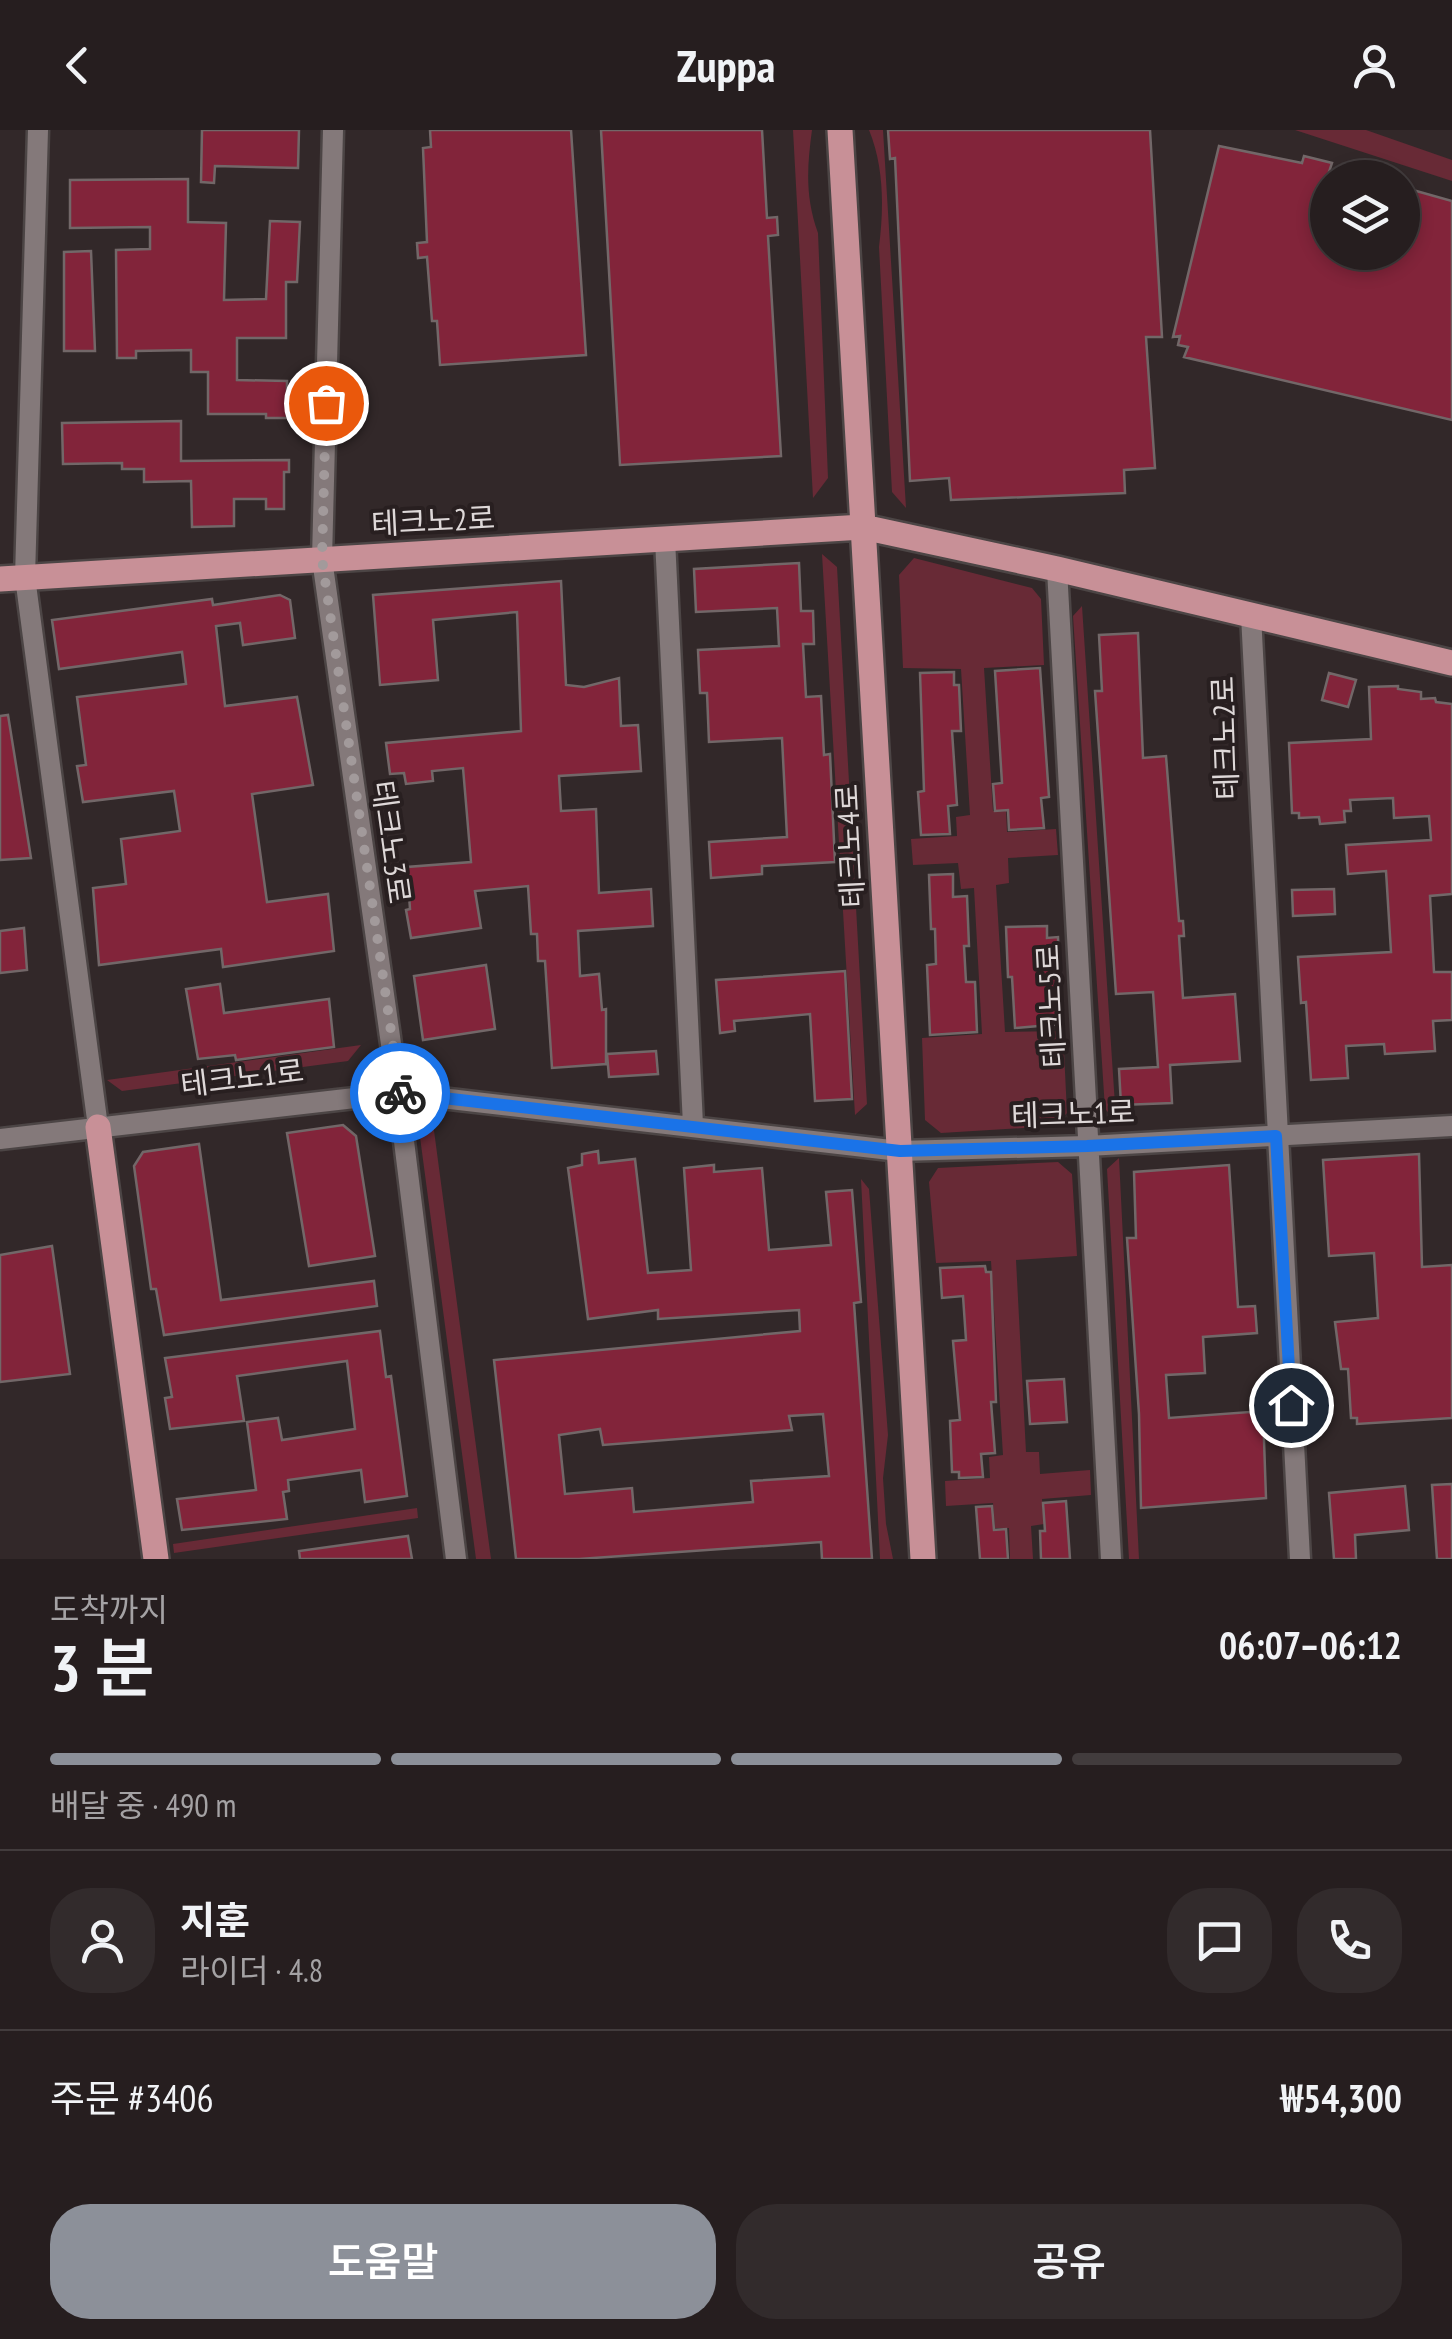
<!DOCTYPE html>
<html lang="ko">
<head>
<meta charset="utf-8">
<style>
	body { margin:0; font-family:"PT Sans Narrow","Noto Sans KR",sans-serif; background:#322b2c; color:#f1f3f6; height:100vh; display:flex; flex-direction:column; font-size:38px; white-space:nowrap }
	* { box-sizing:border-box; margin:0 }
	p { font-size:32px; color:#a4a2a4 }
	.icon { flex:none; width:55px; height:55px; fill:none; stroke:currentColor; stroke-width:2; stroke-linecap:round; stroke-linejoin:round }
	.map { position:relative; height:1429px; overflow:hidden }
	.details { display:flex; flex-direction:column; background:#261e1f; flex:1 }
	.details>* { flex:none }
	.buttons { position:absolute; left:1310px; top:30px; display:grid; gap:20px }
	.buttons a { display:grid; place-items:center; width:110px; height:110px; border-radius:50%; background:#261e1f; box-shadow:0 5px 15px #0003,0 0 0 2px #423c3d; font-size:50px }
	.pin { position:absolute; display:grid; place-items:center; width:85px; height:85px; color:#fff; margin:-42px; border:5px solid #fff; border-radius:50%; box-shadow:0 2px 10px #0007 }
	.courier { position:absolute; display:grid; place-items:center; width:100px; height:100px; margin:-50px; border:8px solid #1a73e8; border-radius:50%; background:#fff; color:#222; box-shadow:0 2px 12px #0007 }
	.summary em { font-style:normal; font-weight:600 }
	.summary div { display:flex; flex-direction:column-reverse }
	.summary { display:flex; align-items:center; justify-content:space-between; height:170px; padding:0 50px }
	h1 { font-size:65px; font-weight:600; line-height:75px }
	.bar { display:grid; grid-template-columns:repeat(4,1fr); gap:15px 10px; align-content:center; height:120px; padding:0 50px }
	.bar i { height:12px; border-radius:8px; background:#423c3d }
	.bar .active { background:#8c9099 }
	.bar p { grid-column:span 4 }
	.line { display:flex; align-items:center; gap:25px; padding:0 50px; border-top:2px solid #423c3d }
	.line div { flex:1 }
	.round { display:grid; place-items:center; flex:none; width:105px; height:105px; border-radius:40px; background:#322b2c }
	.button { display:flex; gap:20px; margin-top:auto; padding:20px 50px }
	.button a { flex:1; height:115px; border-radius:40px; background:#8c9099; color:#fff; font-size:40px; font-weight:600; line-height:115px; text-align:center }
	.button a+a { background:#322b2c; color:#f1f3f6 }
	header { display:flex; justify-content:space-between; align-items:center; height:130px; padding:0 50px; background:#261e1f; font-size:45px; font-weight:600 }
	.map>svg:first-child { display:block }
	.green { fill:#682a36 }
	.building { fill:#82243a; stroke:#726768; stroke-width:2.5; fill-rule:evenodd }
	.lines { fill:none; stroke-linecap:round; stroke-linejoin:round }
	.minor-casing { stroke:#4c4545; stroke-width:25 }
	.major-casing { stroke:#4c4545; stroke-width:30 }
	.minor { stroke:#84797a; stroke-width:20 }
	.major { stroke:#c89097; stroke-width:25 }
	.done { stroke:#a29a9b; stroke-width:10; stroke-dasharray:0 18 }
	.route { stroke:#1a73e8; stroke-width:12 }
	.labels { text-anchor:middle; dominant-baseline:central; stroke-width:8; stroke-linejoin:round; paint-order:stroke }
	.street-label { font-size:30px; fill:#ded8d8; stroke:#281f20 }
</style>
</head>
<body>
<header><svg class="icon" aria-label="back" viewBox="0 0 24 24"><path d="M15 5l-7 7 7 7"/></svg>Zuppa<svg class="icon" aria-label="person" viewBox="0 0 24 24"><circle cx="12" cy="8" r="4"/><path d="M4 21q1-7 8-7t8 7"/></svg></header>
<div class="map">
<svg width="1452" height="1429" viewBox="0 0 1452 1429">
	<rect width="100%" height="100%" fill="#322829"/>
	<path class="green" d="M793,0H812C807,37 805,67 818,103L828,348L813,368Z
		M869,0H883L906,378L892,362L879,117C884,77 884,37 869,0Z
		M1295,0H1366L1452,30V51Z
		M822,424L837,437L867,974L855,985Z
		M914,428L1032,458L1041,469L1044,535L984,538L993,681L1006,680L1007,702L1056,699L1058,725L1008,728L1009,753L996,755L1005,902L1063,901L1067,983L1055,996L941,1003L925,990L922,908L982,904L974,758L961,759L958,733L913,735L911,709L957,706L956,687L970,685L961,539L903,538L899,445Z
		M1082,476L1116,990L1105,979L1073,486Z
		M361,915L348,931L122,961L107,950Z
		M433,993L491,1429H476L420,1007Z
		M1119,1028L1139,1429H1129L1107,1039Z
		M1058,1032L1072,1044L1077,1126L1016,1130L1026,1322H1039L1040,1344L1090,1340L1091,1365L1042,1369L1044,1394L1031,1396L1033,1429H1010L1009,1398H995L993,1373L946,1376L945,1351L990,1348L989,1327L1003,1325L991,1131L936,1133L929,1052L938,1038Z
		M861,1049L869,1059L888,1305L883,1348L886,1394L893,1429H880Z
		M417,1378L418,1388L174,1423L173,1414Z"/>
	<path class="building" d="M202,0H299L298,38L215,36L214,53L201,52Z
		M430,0H571L586,225L440,235L437,191H432L427,127L418,128L417,113L427,112L423,18L431,17Z
		M601,0H762L767,88L777,87L778,105L768,106L781,326L620,335Z
		M888,0H1150L1162,207H1146L1155,338L1124,340L1125,363L951,370L949,348L910,351L895,28L890,29Z
		M1219,16L1302,33L1304,26L1332,33L1328,45V122H1402V57L1452,71V290L1184,227L1188,217L1178,215L1180,206L1173,207Z
		M188,49V92L226,93L224,170L266,169L270,91L300,92L297,152H286V208H237V250L287,251V288H266V284H208V242H191V220L136,221V228H117L116,120L150,119V97L70,98V50Z
		M91,121L95,221H64V122Z
		M181,291V331L289,330V342H284V379H266V369H234V396L192,397L191,351L144,352V339H122V333L63,334L62,293Z
		M799,433L801,481H813L814,514H803L806,567L821,566L824,625L830,624L835,732L762,736V744L711,748L709,712L787,707L782,608L709,612L707,563H700L698,520L779,516L777,478L696,482L694,439Z
		M561,451L566,555L584,557L619,548L621,596L638,595L641,641L559,646L561,681L596,679L599,763L651,759L653,796L578,801L580,846L599,844L602,880L606,879V934L552,938L545,831H538L537,804H531L528,756L475,761L481,798L411,808L406,780L410,779L407,737L471,732L463,638L432,641L433,651L406,654L404,643L390,644L386,613L521,601L517,482L433,490L438,550L380,555L373,465Z
		M280,465L290,470L295,508L243,515L240,493L216,496L225,576L297,567L313,655L252,664L267,772L328,764L334,821L223,837L221,819L99,835L93,758L126,754L121,709L180,701L174,661L83,672L77,636L86,635L77,567L186,554L182,522L59,539L52,490L212,469L213,475Z
		M1138,503L1143,628L1166,626L1179,791H1183L1184,806H1179L1183,868L1235,864L1240,931L1170,935L1172,973L1121,975L1119,939L1158,937L1153,862L1116,864L1095,561H1102L1099,505Z
		M1040,538L1049,667L1041,668L1044,698L1009,700L1008,680L995,681L993,654L1002,653L995,541Z
		M954,542V555H959L961,601H952L957,675L948,676L950,704L921,705L918,662L924,661L920,543Z
		M1329,543L1356,550L1348,577L1322,570Z
		M1398,556V559L1421,562V569L1435,568L1436,572L1452,574V764L1430,766L1434,842H1452V890L1433,891L1435,921L1385,924L1384,914L1346,916L1348,948L1311,950L1306,872L1301,873L1298,827L1391,822L1386,741L1348,744L1346,715L1431,710L1429,686L1394,688L1393,668L1350,670L1351,681H1344L1345,692L1320,694L1319,687L1299,688V683H1292L1289,613L1371,609L1369,557Z
		M8,585L31,728L0,730V586Z
		M953,744V767L967,766L969,816H964L966,852H975L977,902L930,905L927,835L936,834L935,799H931L929,745Z
		M1334,759L1335,784L1293,786L1292,760Z
		M1047,796V808L1058,807L1061,894L1015,898L1012,847H1008L1006,797Z
		M24,798L27,840L0,843V801Z
		M486,835L495,899L423,910L414,846Z
		M845,841L852,969L815,971L810,884L734,891L735,901L720,903L716,850Z
		M220,854L224,883L329,869L334,917L236,930L235,925L198,929L186,859Z
		M656,921L658,944L609,947L607,924Z
		M343,995L356,1006L375,1126L309,1136L287,1003Z
		M199,1014L221,1170L374,1151L377,1176L164,1205L156,1159H151L134,1036L143,1022Z
		M598,1021L599,1033L635,1029L648,1143L691,1140L684,1038L714,1035V1042L762,1038L769,1120L831,1115L826,1062L852,1060L861,1172L854,1173L872,1429H822L821,1412L579,1429H516L494,1230L800,1201L799,1180L658,1189V1180L588,1189L568,1038L582,1035V1024ZM823,1284L829,1346L751,1351L753,1372L634,1382L632,1358L565,1364L559,1305L600,1299L603,1315L792,1300L789,1286Z
		M1419,1024L1422,1137L1452,1135V1288L1357,1294V1288H1351L1348,1239H1341L1335,1192L1378,1188L1374,1123L1329,1126L1323,1030Z
		M1229,1035L1238,1177L1255,1176L1257,1203L1203,1207L1205,1243L1166,1245L1169,1288L1263,1281L1266,1368L1141,1378L1139,1284L1127,1108H1136L1134,1042Z
		M52,1116L70,1244L0,1252V1125Z
		M985,1136L986,1142H991L996,1272H991L995,1323L981,1324L983,1347L959,1348V1342H952L950,1291L960,1290L953,1211L966,1210L963,1166L942,1168L940,1138Z
		M380,1201L386,1247L391,1246L407,1366L365,1372L361,1340L288,1350L289,1361L283,1362L287,1389L182,1400L177,1369L256,1360L247,1292L278,1288L282,1310L355,1299L347,1231L237,1246L244,1291L170,1299L165,1268L172,1267L165,1228Z
		M1064,1249L1067,1292L1030,1294L1027,1251Z
		M1452,1354V1429H1437L1432,1355Z
		M1405,1356L1409,1400L1355,1405L1356,1429H1334L1329,1363Z
		M1066,1371L1070,1429H1041L1040,1401H1045L1043,1373Z
		M992,1376L994,1400L1006,1399L1008,1429H980L976,1377Z
		M408,1406L412,1429H300L299,1421Z"/>
	<g class="lines">
		<defs>
			<path id="minor" d="M38,0L25,447L98,997
				M333,0L322,429L398,963L456,1429
				M665,409L693,995
				M1057,439L1111,1429
				M1251,485L1300,1429
				M0,1009L398,963L899,1021L1087,1016L1452,996"/>
			<path id="major" d="M840,0L923,1429
				M0,449L863,397L1057,439L1452,533
				M98,997L156,1429"/>
		</defs>
		<use href="#minor" class="minor-casing"/>
		<use href="#major" class="major-casing"/>
		<use href="#minor" class="minor"/>
		<use href="#major" class="major"/>
	</g>
	<g class="lines">
		<path class="done" d="M326,273L322,429L400,963"/>
		<path class="route" d="M400,963L900,1021L1087,1016L1276,1006L1291,1275"/>
	</g>
	<g class="labels">
		<g class="street-label">
			<text transform="translate(433 390) rotate(-3)">테크노2로</text>
			<text transform="translate(1224 608) rotate(-92)">테크노2로</text>
			<text transform="translate(392 712) rotate(82)">테크노3로</text>
			<text transform="translate(849 716) rotate(-93)">테크노4로</text>
			<text transform="translate(1050 876) rotate(-93)">테크노5로</text>
			<text transform="translate(242 947) rotate(-7)">테크노1로</text>
			<text transform="translate(1073 983) rotate(-2)">테크노1로</text>
		</g>
	</g>
</svg>
<div class="buttons">
<a><svg class="icon" aria-label="layers" viewBox="0 0 24 24"><path d="M12 4l9 5-9 5-9-5zM3 14l9 5 9-5"/></svg></a>
</div>
<div class="pin" style="left:326px;top:273px;background:#ea580c"><svg class="icon" aria-label="bag" viewBox="0 0 24 24"><path d="M5 8h14l-1 12H6zM9 8a3 3 0 0 1 6 0"/></svg></div>
<div class="pin" style="left:1291px;top:1275px;background:#1f2937"><svg class="icon" aria-label="home" viewBox="0 0 24 24"><path d="M3 11l9-7 9 7M6 9v11h12V9"/></svg></div>
<div class="courier" style="left:400px;top:963px"><svg class="icon" aria-label="bike" viewBox="0 0 24 24"><circle cx="6" cy="16" r="4"/><circle cx="18" cy="16" r="4"/><path d="M6 16l4-8h5l3 8M10 8l3 8H6M13 5h3"/></svg></div>
</div>
<section class="details">
<div class="summary"><div><h1>3 분</h1><p>도착까지</p></div><em>06:07–06:12</em></div>
<div class="bar"><i class="active"></i><i class="active"></i><i class="active"></i><i></i><p>배달 중 · 490 m</p></div>
<div class="line" style="height:180px"><a class="round"><svg class="icon" aria-label="person" viewBox="0 0 24 24"><circle cx="12" cy="8" r="4"/><path d="M4 21q1-7 8-7t8 7"/></svg></a><div><b>지훈</b><p>라이더 · 4.8</p></div><a class="round"><svg class="icon" aria-label="chat" viewBox="0 0 24 24"><path d="M4 5h16v11H9l-5 4z"/></svg></a><a class="round"><svg class="icon" aria-label="phone" viewBox="0 0 24 24"><path d="M5 4h4l2 5-3 2q2 4 5 5l2-3 5 2v4C11 20 4 13 5 4z"/></svg></a></div>
<div class="line" style="height:130px"><div>주문 #3406</div><b>₩54,300</b></div>
<div class="button"><a>도움말</a><a>공유</a></div>
</section>
</body>
</html>
